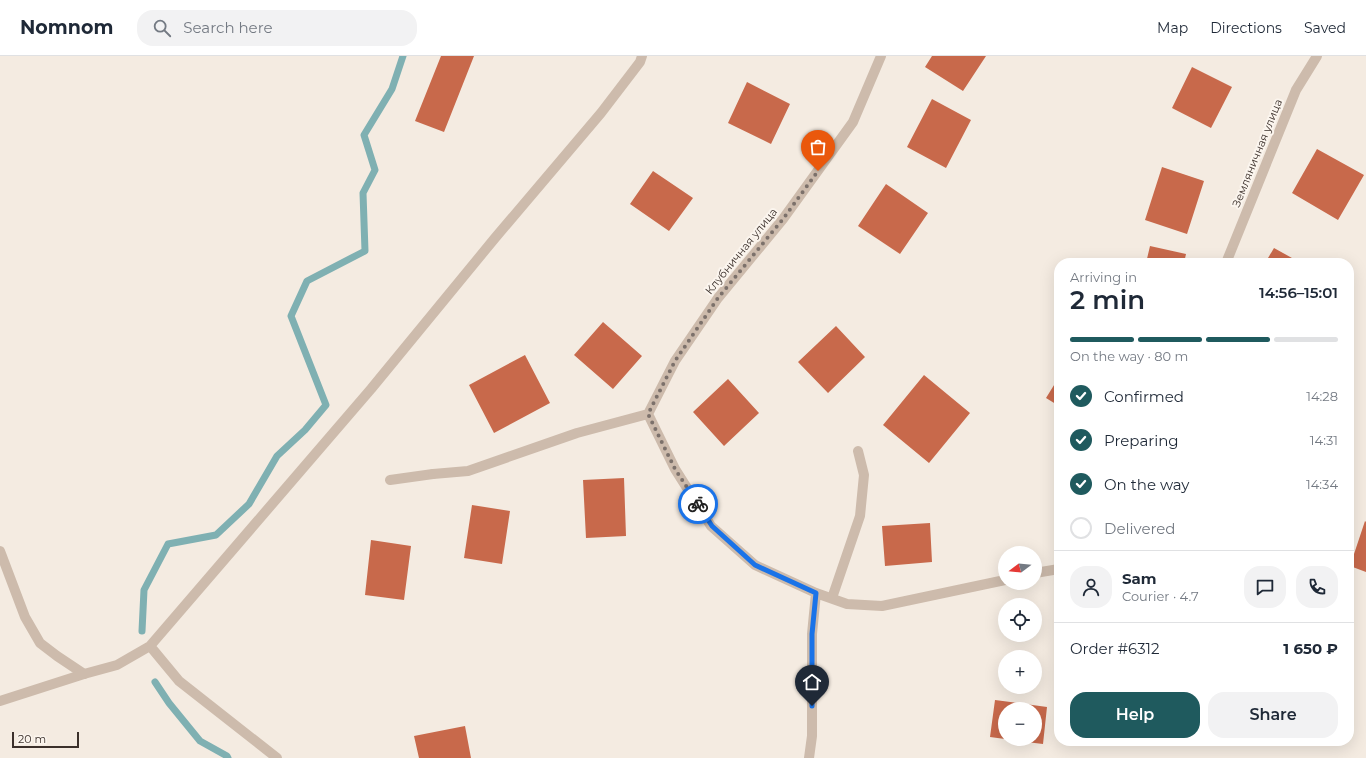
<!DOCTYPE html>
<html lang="en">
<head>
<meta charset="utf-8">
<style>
	body { margin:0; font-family:Montserrat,sans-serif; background:#f2f2f3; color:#1f2937; height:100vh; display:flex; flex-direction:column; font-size:15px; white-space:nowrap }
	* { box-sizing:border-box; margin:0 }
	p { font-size:13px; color:#747a83 }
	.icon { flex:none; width:22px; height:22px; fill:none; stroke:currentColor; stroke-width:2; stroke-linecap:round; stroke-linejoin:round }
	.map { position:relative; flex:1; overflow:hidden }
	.panel { position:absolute; left:1054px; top:202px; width:300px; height:488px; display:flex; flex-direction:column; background:#fff; border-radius:16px; box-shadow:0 4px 16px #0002 }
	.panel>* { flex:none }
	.needle { width:26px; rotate:254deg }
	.tools { position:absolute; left:998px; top:490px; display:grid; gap:8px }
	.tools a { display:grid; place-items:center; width:44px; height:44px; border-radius:50%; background:#fff; box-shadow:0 4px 16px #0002; font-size:20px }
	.scale { position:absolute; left:12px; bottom:10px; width:67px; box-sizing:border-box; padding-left:4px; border:2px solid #3b302b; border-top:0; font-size:11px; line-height:14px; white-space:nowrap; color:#3b302b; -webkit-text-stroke:3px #fbf5ee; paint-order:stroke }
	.pin { position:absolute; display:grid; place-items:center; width:34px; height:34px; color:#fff; margin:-41px -17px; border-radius:50% 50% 50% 0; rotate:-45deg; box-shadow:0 0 4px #0007 }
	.pin .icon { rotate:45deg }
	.courier { position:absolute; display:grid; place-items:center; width:40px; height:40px; margin:-20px; border:3px solid #1a73e8; border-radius:50%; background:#fff; color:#222; box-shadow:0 1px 5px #0007 }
	.summary em { font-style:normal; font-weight:600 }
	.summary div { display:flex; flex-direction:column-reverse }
	.summary { display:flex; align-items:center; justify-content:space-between; height:68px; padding:0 16px }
	h1 { font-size:26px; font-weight:600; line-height:30px }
	.bar { display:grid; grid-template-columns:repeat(4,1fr); gap:6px 4px; align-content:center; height:48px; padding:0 16px }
	.bar i { height:5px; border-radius:3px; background:#e0e1e3 }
	.bar .on { background:#1f5a5e }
	.bar p { grid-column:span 4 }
	.line { display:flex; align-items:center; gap:10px; padding:0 16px; border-top:1px solid #e0e1e3 }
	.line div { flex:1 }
	.round { display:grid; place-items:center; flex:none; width:42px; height:42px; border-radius:16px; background:#f2f2f3 }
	ol { padding:0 16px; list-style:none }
	li { display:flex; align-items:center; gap:12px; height:44px }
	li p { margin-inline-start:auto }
	li .icon { padding:4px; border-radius:50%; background:#1f5a5e; color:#fff; stroke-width:4 }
	li:last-child { color:#747a83 }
	li i { width:22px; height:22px; border:2px solid #e0e1e3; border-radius:50% }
	.primary-button { display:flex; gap:8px; margin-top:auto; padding:8px 16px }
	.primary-button a { flex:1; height:46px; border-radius:16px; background:#1f5a5e; color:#fff; font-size:16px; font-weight:600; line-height:46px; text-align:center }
	.primary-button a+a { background:#f2f2f3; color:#1f2937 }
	header { display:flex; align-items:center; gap:24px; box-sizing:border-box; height:56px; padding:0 20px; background:#fff; border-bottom:1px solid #e0e1e3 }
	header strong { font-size:19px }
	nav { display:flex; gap:22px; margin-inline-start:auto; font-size:14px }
	.search { width:280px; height:36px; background:#f2f2f3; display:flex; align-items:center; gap:10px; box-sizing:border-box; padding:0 14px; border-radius:16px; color:#747a83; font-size:15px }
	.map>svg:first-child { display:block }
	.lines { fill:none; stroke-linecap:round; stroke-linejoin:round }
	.stream { stroke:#7fb0b2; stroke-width:7 }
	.building { fill:#c8694b }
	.service { stroke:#cdbbac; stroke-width:10 }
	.minor { stroke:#cdbbac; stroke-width:10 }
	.done { stroke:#7c716b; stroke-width:4; stroke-dasharray:0 7.2 }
	.route { stroke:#1a73e8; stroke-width:5 }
	.labels { text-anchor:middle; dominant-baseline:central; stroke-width:4; stroke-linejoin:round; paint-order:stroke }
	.street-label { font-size:11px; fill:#3b302b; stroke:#fbf5ee }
</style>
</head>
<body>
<header>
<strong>Nomnom</strong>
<div class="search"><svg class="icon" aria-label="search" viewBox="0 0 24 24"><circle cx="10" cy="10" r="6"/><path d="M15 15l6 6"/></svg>Search here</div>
<nav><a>Map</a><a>Directions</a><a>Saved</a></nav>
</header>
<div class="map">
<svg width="1366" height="702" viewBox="0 0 1366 702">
	<rect width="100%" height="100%" fill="#f4ebe1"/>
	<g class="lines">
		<path class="stream" d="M142,575L144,534L168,488L216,479L249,448L277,400L305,374L326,349L291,260L307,225L365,195L363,137L375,114L364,79L392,33L403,0
			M155,626L169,647L200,685L227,700L228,702"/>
	</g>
	<path class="building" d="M441,0H474L444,76L415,65Z
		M932,0H986L963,35L925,11Z
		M1192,11L1232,31L1211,72L1172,52Z
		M747,26L790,48L771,88L728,67Z
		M932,43L971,64L946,112L907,91Z
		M1317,93L1364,119L1338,164L1292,137Z
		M1162,111L1204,125L1187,178L1145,164Z
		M653,115L693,142L669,175L630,148Z
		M886,128L928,157L900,198L858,170Z
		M1150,190L1186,198L1184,207H1146Z
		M1274,192L1301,207H1265Z
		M603,266L642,300L613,333L574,299Z
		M836,270L865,301L828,337L798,306Z
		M525,299L550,347L494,377L469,329Z
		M924,319L970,357L929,407L883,369Z
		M1059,321V350L1046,342Z
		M728,323L759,357L724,390L693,356Z
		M624,422L626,480L586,482L583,424Z
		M472,449L510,455L502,508L464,502Z
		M1365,465L1366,466V516L1350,510Z
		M930,467L932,506L885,510L882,470Z
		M371,484L411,490L404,544L365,539Z
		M995,644L1047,651L1043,688L1010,684L1035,683V653H1005V683L990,681Z
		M465,670L471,702H419L414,680Z"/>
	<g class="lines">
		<path class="service" d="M390,424L433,418
			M0,495L25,561L40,587L57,600L84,618
			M832,542L860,460L864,419L858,395"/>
		<path class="minor" d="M1226,207L1296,34L1317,0
			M648,358L675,413L711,470L755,509L816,537L847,548L882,550L1005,524
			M433,418L468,415L577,377L648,358L675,305L718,242L783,163L853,66L881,0
			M1035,517L1059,513
			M150,590L179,625L277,702
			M0,645L84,618L117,609L150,590L371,333L495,182L601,57L640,6L642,0
			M809,702L812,680V578L816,537"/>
	</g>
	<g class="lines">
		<path class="done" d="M698,448L675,413L648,358L675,305L718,242L783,163L818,115"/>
		<path class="route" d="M698,448L712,470L755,509L816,537L812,578V650"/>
	</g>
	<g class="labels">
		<g class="street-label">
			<text transform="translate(1257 97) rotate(-68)">Земляничная улица</text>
			<text transform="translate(741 195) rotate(-51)">Клубничная улица</text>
		</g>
	</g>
</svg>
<div class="tools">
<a><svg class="needle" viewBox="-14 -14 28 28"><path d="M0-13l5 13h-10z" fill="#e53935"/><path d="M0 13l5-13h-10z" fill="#747a83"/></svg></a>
<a><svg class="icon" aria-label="locate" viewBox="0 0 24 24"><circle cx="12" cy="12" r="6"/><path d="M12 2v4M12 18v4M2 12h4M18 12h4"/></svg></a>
<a>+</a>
<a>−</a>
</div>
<div class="scale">20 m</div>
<div class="pin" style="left:818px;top:115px;background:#ea580c"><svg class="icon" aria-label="bag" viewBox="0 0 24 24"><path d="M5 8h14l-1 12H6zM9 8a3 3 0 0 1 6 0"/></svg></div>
<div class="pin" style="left:812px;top:650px;background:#1f2937"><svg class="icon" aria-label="home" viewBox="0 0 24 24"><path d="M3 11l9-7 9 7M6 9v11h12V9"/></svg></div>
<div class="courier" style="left:698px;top:448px"><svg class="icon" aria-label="bike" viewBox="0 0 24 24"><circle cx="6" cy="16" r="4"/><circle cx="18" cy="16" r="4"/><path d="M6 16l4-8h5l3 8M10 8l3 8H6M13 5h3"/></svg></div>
<section class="panel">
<div class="summary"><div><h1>2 min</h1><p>Arriving in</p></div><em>14:56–15:01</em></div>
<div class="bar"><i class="on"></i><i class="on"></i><i class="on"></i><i></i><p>On the way · 80 m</p></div>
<ol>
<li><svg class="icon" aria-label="check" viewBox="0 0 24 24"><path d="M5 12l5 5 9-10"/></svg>Confirmed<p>14:28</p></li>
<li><svg class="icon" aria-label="check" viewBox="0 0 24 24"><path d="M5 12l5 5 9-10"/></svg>Preparing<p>14:31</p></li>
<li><svg class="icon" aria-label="check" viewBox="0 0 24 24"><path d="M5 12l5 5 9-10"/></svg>On the way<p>14:34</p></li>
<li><i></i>Delivered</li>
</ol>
<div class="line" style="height:72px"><a class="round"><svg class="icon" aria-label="person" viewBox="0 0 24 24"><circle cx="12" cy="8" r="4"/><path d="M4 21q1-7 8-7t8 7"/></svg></a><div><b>Sam</b><p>Courier · 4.7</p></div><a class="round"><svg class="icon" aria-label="chat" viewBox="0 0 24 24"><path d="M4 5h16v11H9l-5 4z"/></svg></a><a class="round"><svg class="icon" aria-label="phone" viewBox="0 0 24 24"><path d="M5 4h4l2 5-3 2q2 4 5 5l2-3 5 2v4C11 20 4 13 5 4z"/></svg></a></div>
<div class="line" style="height:52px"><div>Order #6312</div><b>1 650 ₽</b></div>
<div class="primary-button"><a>Help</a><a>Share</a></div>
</section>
</div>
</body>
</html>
